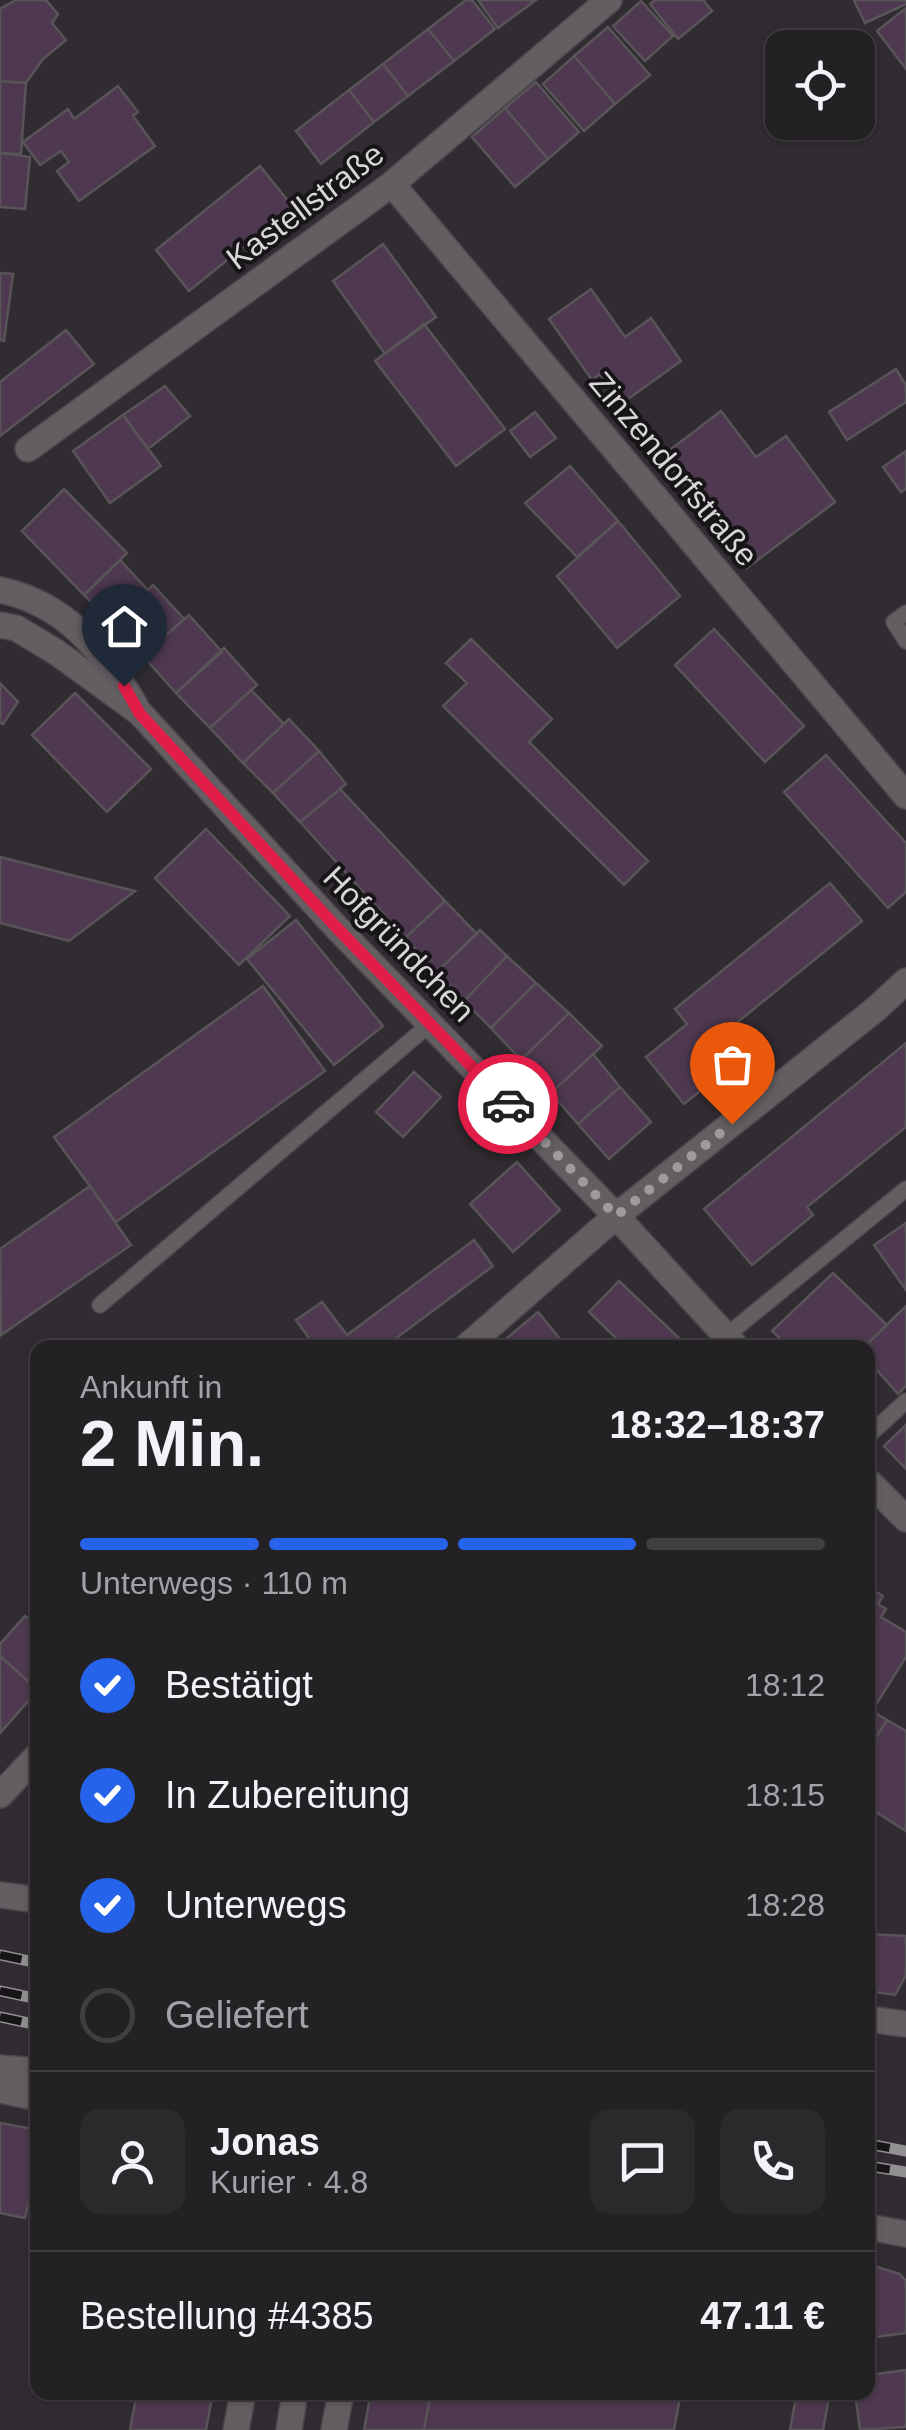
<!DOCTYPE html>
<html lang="de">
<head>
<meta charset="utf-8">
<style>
	body { margin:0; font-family:Helvetica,sans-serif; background:#2c292d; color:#f1f3f6; height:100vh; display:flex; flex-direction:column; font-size:38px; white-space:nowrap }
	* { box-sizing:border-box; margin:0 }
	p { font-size:32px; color:#a3a3a7 }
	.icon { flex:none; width:55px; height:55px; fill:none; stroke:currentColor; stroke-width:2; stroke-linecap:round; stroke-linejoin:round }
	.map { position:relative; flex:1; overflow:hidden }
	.side { position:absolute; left:30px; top:1340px; width:845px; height:1060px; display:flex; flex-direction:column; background:#242125; border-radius:20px; box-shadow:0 2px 8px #0004,0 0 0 2px #413e42 }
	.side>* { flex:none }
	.controls { position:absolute; left:765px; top:30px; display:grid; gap:20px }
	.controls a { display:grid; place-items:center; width:110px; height:110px; border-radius:20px; background:#242125; box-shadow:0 2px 8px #0004,0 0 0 2px #413e42; font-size:50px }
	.pin { position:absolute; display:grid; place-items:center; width:85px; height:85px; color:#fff; margin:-102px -42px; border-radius:50% 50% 50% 0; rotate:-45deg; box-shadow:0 0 10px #0007 }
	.pin .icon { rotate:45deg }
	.courier { position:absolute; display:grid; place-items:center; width:100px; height:100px; margin:-50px; border:8px solid #e11d48; border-radius:50%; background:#fff; color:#222; box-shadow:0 2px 12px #0007 }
	.headline em { font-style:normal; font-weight:700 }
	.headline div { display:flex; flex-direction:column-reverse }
	.headline { display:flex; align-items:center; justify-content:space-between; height:170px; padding:0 50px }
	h1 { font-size:65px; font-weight:700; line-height:75px }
	.bar { display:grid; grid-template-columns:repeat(4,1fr); gap:15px 10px; align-content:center; height:120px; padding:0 50px }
	.bar i { height:12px; border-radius:8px; background:#413e42 }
	.bar .active { background:#2563eb }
	.bar p { grid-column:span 4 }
	.line { display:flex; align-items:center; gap:25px; padding:0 50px; border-top:2px solid #413e42 }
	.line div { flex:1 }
	.round { display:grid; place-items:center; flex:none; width:105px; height:105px; border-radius:20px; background:#2c292d }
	ol { padding:0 50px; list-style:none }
	li { display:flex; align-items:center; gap:30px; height:110px }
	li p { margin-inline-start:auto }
	li .icon { padding:10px; border-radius:50%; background:#2563eb; color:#fff; stroke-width:4 }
	li:last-child { color:#a3a3a7 }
	li i { width:55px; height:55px; border:5px solid #413e42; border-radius:50% }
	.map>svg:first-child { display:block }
	.building { fill:#4f3950; stroke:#585458; stroke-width:2.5 }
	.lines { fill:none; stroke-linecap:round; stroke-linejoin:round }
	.lane-casing { stroke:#4a474b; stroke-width:18 }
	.street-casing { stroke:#4a474b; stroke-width:28 }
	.lane { stroke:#625e62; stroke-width:15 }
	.street { stroke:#625e62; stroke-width:25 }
	.rail-casing { stroke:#939094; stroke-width:11 }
	.rail { stroke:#171517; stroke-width:8; stroke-dasharray:22; stroke-linecap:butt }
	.done { stroke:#9e9a9e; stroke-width:10; stroke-dasharray:0 18 }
	.route { stroke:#e11d48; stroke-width:12 }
	.labels { text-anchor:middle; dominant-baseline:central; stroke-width:8; stroke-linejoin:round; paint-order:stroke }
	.street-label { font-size:32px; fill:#d9d6d9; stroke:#171517 }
</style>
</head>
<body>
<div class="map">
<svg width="906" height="2430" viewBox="0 0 906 2430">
	<rect width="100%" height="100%" fill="#302c31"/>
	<path class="building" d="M16,0H46L58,14L52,23L66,40L43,59L26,83L0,81V9Z
		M466,0H472L495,29L454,61L428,29Z
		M478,0H536L498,28Z
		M655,0H703L712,11L678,39L650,4Z
		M854,0H906V4L865,23Z
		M641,1L673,36L645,61L613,26Z
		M906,8V69L877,31Z
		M608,27L650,75L615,104L574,56Z
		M428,29L454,61L408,96L383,64Z
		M574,56L615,104L584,131L543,84Z
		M383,64L408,96L374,122L349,90Z
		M0,81L26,83L21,154L0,153Z
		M536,82L579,132L548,159L505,108Z
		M118,86L138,112L133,116L155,146L79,201L57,171L69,162L61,151L40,165L23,142L68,109L74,119Z
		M349,90L374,122L321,164L296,131Z
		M505,108L548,159L515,187L472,137Z
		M0,153L30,157L25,209L0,207Z
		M260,166L293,207L189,291L156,250Z
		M383,244L436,317L385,354L333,281Z
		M0,273L13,274L4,341L0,340Z
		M591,289L625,337L651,318L681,361L621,404L600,374L592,380L549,319Z
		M424,324L505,429L456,466L375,361Z
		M66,330L94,364L0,436V382Z
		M896,369L906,385V402L847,440L829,412Z
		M165,386L190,416L148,449L123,415Z
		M721,411L756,457L786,436L835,502L747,568L662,456Z
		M535,412L556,438L530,457L510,431Z
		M123,415L161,466L110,503L73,451Z
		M906,451V489L901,492L883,467Z
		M570,466L618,521L577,557L525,503Z
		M64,489L127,553L84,595L22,531Z
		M618,521L680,596L617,648L557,576Z
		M120,560L148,590L112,623L84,595Z
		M153,585L184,619L143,656L112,623Z
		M189,615L222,652L176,693L143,656Z
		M714,629L804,726L765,762L675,665Z
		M471,639L552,719L529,742L648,861L624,885L443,706L467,683L446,663Z
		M224,648L257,685L210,728L176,693Z
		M0,683L18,702L3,724L0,723Z
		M251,690L284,724L243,763L210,728Z
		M75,693L151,769L107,812L32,735Z
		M289,719L319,751L273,793L243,763Z
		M319,751L346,784L300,822L273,793Z
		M826,755L906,843V892L888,908L784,792Z
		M340,789L445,901L405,938L300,822Z
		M206,829L290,916L239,965L155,878Z
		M0,857L135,891L69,941L0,923Z
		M830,883L862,921L707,1047L726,1070L684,1104L646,1057L687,1024L675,1009Z
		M445,901L477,934L437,972L405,938Z
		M296,920L383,1026L334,1065L247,959Z
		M480,930L507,956L464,1001L437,972Z
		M507,956L536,983L491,1028L464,1001Z
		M536,983L569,1013L521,1060L491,1028Z
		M263,986L325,1071L116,1222L54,1137Z
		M569,1013L602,1046L551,1093L521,1060Z
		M906,1043V1127L807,1207L813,1215L752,1265L704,1209Z
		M593,1054L620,1087L578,1124L551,1093Z
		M414,1072L441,1097L403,1137L376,1112Z
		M620,1087L651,1122L609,1159L578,1124Z
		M517,1162L560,1210L513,1252L470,1204Z
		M90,1186L131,1245L1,1335L0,1249Z
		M906,1223V1290L874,1245Z
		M474,1240L493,1266L383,1348H316L296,1320L322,1302L347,1335Z
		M833,1273L887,1325L863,1348H790L772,1331Z
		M619,1281L680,1339L672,1348H621L623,1345L589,1312Z
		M906,1306V1386L898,1394L868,1360V1348H863Z
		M538,1312L564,1344L560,1348H495Z
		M906,1425V1469L884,1446Z
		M868,1587L883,1596L878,1604L886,1609L881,1617L906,1632V1657L872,1711L887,1720L868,1751Z
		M25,1616L38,1627V1690L0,1656V1644Z
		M0,1656L38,1690L0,1733Z
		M887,1720L906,1731V1831L868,1807V1751Z
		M868,1934L906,1936V1975L895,1995L868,1991Z
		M0,2123L38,2130V2156L25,2218L0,2213Z
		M868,2264L900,2274L906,2281V2333L868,2338Z
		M906,2370V2427L860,2430L855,2392H868V2375Z
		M137,2392H213L206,2430H130Z
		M371,2392H431L424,2430H364Z
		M431,2392H681L674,2430H424Z
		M797,2392H830L823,2430H790Z"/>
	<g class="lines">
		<defs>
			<path id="lane" d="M906,613L894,622L906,641
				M100,1305L430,1024
				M726,1336L906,1189
				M868,1436L906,1401"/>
			<path id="street" d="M392,184L906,796
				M28,449L392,184L609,0
				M0,590C66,604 102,650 135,705
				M0,625L16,628L56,652L140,713L336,927L616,1216L737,1348
				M465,1348L616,1216L877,1008L906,981
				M868,1481L906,1519
				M0,1795L38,1755
				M0,1895L38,1900
				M868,2019L906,2024
				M0,2068L38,2071
				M0,2090L38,2098
				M868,2227L906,2234
				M236,2430L243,2392
				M289,2430L295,2392
				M334,2430L341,2392"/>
		</defs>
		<use href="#lane" class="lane-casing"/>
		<use href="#street" class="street-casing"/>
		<use href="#lane" class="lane"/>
		<use href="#street" class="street"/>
		<defs>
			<path id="rail" d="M0,1955L38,1963
				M0,1991L38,1999
				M0,2017L38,2025
				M868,2144L906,2151
				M868,2166L906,2172"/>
		</defs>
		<use href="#rail" class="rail-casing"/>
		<use href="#rail" class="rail"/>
	</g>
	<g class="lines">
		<path class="done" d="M508,1104L616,1216L732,1124"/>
		<path class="route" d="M124,686L140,714L336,927L508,1104"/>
	</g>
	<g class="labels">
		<g class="street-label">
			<text transform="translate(305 206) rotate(-37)">Kastellstraße</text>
			<text transform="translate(674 469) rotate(50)">Zinzendorfstraße</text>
			<text transform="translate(399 944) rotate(46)">Hofgründchen</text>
		</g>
	</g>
</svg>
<div class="controls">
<a><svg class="icon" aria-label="locate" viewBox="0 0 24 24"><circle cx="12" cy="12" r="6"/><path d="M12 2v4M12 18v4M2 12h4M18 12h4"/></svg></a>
</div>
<div class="pin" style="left:732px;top:1124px;background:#ea580c"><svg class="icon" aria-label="bag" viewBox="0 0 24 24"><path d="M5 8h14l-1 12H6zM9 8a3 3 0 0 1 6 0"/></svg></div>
<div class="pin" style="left:124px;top:686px;background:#1f2937"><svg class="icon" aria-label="home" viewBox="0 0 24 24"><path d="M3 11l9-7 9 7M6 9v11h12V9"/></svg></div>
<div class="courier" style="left:508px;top:1104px"><svg class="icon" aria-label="car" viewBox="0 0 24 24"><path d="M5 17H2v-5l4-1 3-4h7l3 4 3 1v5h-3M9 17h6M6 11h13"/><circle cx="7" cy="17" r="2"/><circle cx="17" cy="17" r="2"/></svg></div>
<section class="side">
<div class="headline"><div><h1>2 Min.</h1><p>Ankunft in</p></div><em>18:32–18:37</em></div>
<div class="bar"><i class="active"></i><i class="active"></i><i class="active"></i><i></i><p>Unterwegs · 110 m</p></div>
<ol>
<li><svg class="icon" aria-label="check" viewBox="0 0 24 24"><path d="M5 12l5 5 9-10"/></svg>Bestätigt<p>18:12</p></li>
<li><svg class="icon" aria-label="check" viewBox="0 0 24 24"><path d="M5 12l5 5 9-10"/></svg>In Zubereitung<p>18:15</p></li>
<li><svg class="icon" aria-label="check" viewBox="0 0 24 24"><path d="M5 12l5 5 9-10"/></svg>Unterwegs<p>18:28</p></li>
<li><i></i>Geliefert</li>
</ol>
<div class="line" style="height:180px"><a class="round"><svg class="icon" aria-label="person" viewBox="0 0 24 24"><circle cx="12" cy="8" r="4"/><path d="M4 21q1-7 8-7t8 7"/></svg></a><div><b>Jonas</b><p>Kurier · 4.8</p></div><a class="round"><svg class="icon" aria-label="chat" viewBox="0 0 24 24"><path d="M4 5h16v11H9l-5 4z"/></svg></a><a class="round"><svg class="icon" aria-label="phone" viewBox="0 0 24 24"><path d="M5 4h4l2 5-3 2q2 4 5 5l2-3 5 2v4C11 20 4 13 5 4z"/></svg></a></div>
<div class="line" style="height:130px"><div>Bestellung #4385</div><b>47.11 €</b></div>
</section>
</div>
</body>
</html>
